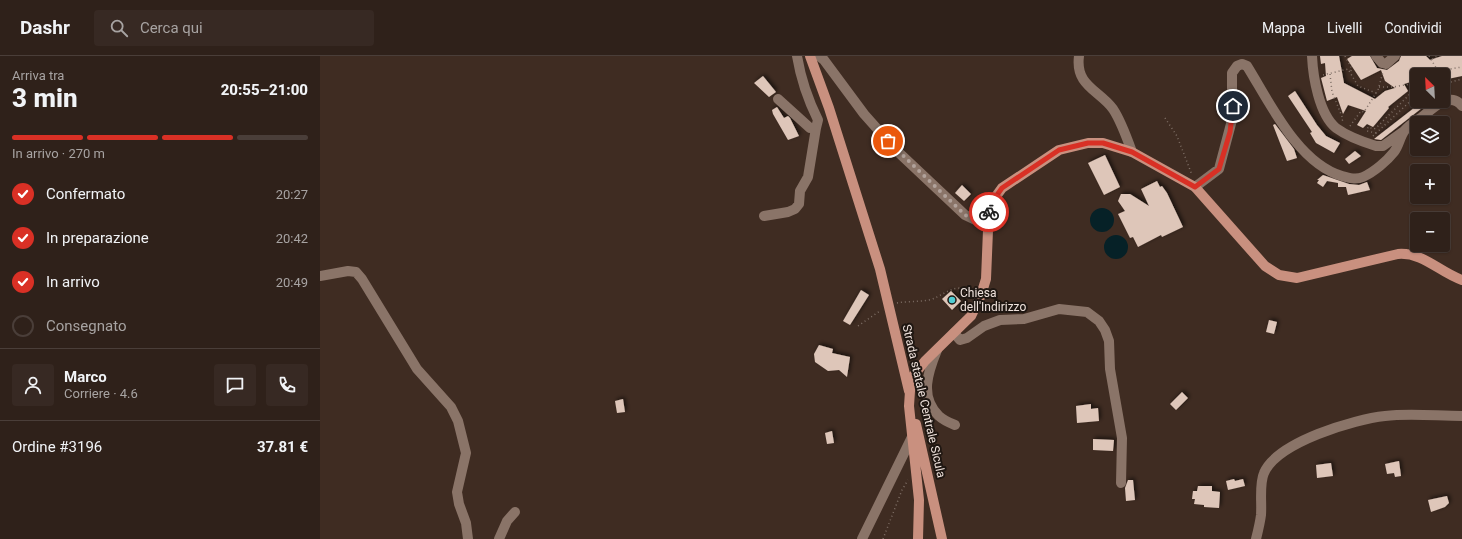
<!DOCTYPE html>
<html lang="it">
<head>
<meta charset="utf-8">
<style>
	body { margin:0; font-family:Roboto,sans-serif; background:#372923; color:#f1f3f6; height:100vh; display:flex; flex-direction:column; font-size:15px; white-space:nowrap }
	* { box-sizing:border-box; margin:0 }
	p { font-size:13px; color:#a7a3a2 }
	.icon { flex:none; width:22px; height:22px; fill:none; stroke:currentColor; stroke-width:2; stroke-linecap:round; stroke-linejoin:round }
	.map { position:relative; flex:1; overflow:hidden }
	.drawer { display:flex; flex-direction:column; background:#2f211a; width:320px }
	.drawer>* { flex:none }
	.needle { width:26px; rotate:336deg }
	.tools { position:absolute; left:1090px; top:12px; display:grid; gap:8px }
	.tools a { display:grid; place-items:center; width:40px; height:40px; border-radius:4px; background:#2f211a; box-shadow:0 1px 3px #0004,0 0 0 1px #4a3e39; font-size:20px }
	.pin { position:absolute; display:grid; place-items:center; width:34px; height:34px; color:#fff; margin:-17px; border:2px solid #fff; border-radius:50%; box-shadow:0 1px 4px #0007 }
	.courier { position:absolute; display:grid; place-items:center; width:40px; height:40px; margin:-20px; border:3px solid #d93025; border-radius:50%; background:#fff; color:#222; box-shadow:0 1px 5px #0007 }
	.summary em { font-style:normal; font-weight:800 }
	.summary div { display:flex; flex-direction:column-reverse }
	.summary { display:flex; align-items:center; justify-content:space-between; height:68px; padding:0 12px }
	h1 { font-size:26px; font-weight:800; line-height:30px }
	.bar { display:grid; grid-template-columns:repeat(4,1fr); gap:6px 4px; align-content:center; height:48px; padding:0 12px }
	.bar i { height:5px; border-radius:3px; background:#4a3e39 }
	.bar .active { background:#d93025 }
	.bar p { grid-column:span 4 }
	.line { display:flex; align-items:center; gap:10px; padding:0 12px; border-top:1px solid #4a3e39 }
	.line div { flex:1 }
	.round { display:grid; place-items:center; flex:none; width:42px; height:42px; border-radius:4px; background:#372923 }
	ol { padding:0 12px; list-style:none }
	li { display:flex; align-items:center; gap:12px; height:44px }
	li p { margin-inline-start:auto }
	li .icon { padding:4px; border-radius:50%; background:#d93025; color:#fff; stroke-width:4 }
	li:last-child { color:#a7a3a2 }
	li i { width:22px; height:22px; border:2px solid #4a3e39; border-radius:50% }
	header { display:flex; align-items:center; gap:24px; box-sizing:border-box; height:56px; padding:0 20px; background:#2f211a; border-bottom:1px solid #4a3e39 }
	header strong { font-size:19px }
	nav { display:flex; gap:22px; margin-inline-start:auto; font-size:14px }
	.search { width:280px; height:36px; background:#372923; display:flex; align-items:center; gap:10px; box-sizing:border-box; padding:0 14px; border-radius:4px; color:#a7a3a2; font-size:15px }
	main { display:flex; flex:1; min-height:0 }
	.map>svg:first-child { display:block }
	.water { fill:#062127 }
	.building { fill:#dec6b9; filter:url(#shadow) }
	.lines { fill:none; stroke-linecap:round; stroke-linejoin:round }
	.path { stroke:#7f6f66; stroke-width:1.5; stroke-dasharray:1 3; stroke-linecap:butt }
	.minor { stroke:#8a7468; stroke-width:10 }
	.major { stroke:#c9907f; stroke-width:10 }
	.done { stroke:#b1a29b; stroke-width:4; stroke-dasharray:0 7.2 }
	.route { stroke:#d93025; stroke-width:5 }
	.poi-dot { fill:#51ccd2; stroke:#1f1712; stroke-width:1.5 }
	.labels { text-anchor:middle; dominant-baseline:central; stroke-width:4; stroke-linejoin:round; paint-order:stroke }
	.poi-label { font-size:12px; fill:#efe2dc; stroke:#1f1712; text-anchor:start }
	.street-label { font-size:12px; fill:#efe2dc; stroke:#1f1712 }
</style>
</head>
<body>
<header>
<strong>Dashr</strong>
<div class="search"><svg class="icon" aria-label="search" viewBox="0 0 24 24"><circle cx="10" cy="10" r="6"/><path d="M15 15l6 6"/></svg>Cerca qui</div>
<nav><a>Mappa</a><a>Livelli</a><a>Condividi</a></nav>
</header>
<main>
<section class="drawer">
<div class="summary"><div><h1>3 min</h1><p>Arriva tra</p></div><em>20:55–21:00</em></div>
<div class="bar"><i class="active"></i><i class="active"></i><i class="active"></i><i></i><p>In arrivo · 270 m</p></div>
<ol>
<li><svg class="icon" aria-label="check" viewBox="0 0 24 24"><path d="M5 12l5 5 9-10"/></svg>Confermato<p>20:27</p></li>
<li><svg class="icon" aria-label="check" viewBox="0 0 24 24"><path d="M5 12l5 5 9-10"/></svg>In preparazione<p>20:42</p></li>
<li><svg class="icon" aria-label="check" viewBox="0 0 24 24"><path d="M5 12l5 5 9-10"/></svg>In arrivo<p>20:49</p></li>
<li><i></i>Consegnato</li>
</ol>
<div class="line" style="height:72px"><a class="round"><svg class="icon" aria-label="person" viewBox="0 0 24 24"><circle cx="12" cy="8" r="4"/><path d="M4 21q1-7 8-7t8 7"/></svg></a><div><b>Marco</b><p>Corriere · 4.6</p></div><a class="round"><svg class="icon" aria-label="chat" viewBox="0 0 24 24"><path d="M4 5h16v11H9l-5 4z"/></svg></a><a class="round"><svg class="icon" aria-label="phone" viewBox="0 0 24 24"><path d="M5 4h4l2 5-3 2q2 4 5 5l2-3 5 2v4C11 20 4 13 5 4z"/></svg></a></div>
<div class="line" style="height:52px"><div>Ordine #3196</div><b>37.81 €</b></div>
</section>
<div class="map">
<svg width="1142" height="483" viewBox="0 0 1142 483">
	<defs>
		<filter id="shadow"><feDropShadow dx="2" dy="-2" stdDeviation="2" flood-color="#0009"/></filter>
	</defs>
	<rect width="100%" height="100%" fill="#3f2c22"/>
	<path class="water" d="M770 164a12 12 0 1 1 24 0a12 12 0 1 1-24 0Z
		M784 191a12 12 0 1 1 24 0a12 12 0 1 1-24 0Z"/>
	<path class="building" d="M1000,0H1019L1024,27L1055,43L1065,35L1075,32L1065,25L1061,14L1041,24L1027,3L1032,0H1050L1057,12L1067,14L1079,5L1081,0H1106L1110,4L1122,0H1142V20L1123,24V19H1097V24L1084,28L1088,35L1068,51L1069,52L1053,71L1047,68L1043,72L1037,69L1046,55L1028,49L1023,58L1017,41L1007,45L1001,22L1006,20L1005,7L1001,8Z
		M443,20L456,36L449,41L434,27Z
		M975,35L997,69L1006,80L1020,87L1014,97L996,87L990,77L992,76L968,40Z
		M1103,45H1111L1061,84L1054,83Z
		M457,51L464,62L468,60L470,62L479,80L468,84L453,58L452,54Z
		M955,68L974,93L977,102L967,105L953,69Z
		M1035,95L1041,100L1029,108L1025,103Z
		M785,99L800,131L784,139L768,107Z
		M1003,119L1029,128L1039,129L1047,126L1050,134L1028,139L1026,131H1018V127L1007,125L1003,131L997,127L999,124H997Z
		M837,125L840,131L842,130L847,137L863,171L842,181L841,179L818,191L813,181L810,182L798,158L805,155L798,145L801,138H810L829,150L821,133Z
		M642,129L651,138L644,145L635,137Z
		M541,234L549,239L530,269L523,265Z
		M631,235L641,245L632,254L622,243Z
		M949,264L957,266L954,278L946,276Z
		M499,289L513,293L512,297L530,301L527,321L519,314L508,315L495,306L494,298Z
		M862,336L868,342L856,354L850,348Z
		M303,343L305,356L297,357L295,345Z
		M771,348V353L778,352L779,365L757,367L756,350Z
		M512,375L514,387L507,388L505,377Z
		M773,383L794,384L793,395L773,394Z
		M1079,405L1081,420L1075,421L1074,417L1067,418L1065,408Z
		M1011,407L1013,420L997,422L996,409Z
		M914,423L915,425L923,423L925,430L908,434L906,425Z
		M808,424H813L815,444L806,445L805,432Z
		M878,430H892V435L900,436L899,452L884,451V449L874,448L875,443H872L873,435H877Z
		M1127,440L1129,447L1125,451L1111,456L1108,444Z"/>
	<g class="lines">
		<path class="path" d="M1025,0L1032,13L1030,16
			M1109,0L1118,15
			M1112,3L1118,0
			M1010,18L1012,36L1023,63L1022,65
			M1003,19L1028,13L1038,30L1056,37
			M1112,19L1118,15L1142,11
			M1123,28L1142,23
			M1059,31H1073L1097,27
			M845,62L857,80L872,119
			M1030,70L1041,55L1044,56L1058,34L1063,16
			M1056,77L1047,75L1048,71L1054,73L1056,72L1097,31
			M1053,80L1097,39
			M577,247C587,245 598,246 609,244C621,241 628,232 641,232L650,241
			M538,270L560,255
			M563,483L582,434L588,424"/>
		<path class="minor" d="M499,0L504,4L544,58L576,94L645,159L668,170
			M759,0C755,30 779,34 793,53C801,65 807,82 812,96
			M992,0C993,21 999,58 1016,72C1027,80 1043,86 1056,90H1063L1084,75
			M1056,0L1062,7L1066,8L1075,0
			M458,43L490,72H496L498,64C487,42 481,24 477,0
			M875,131L899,113L912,64V17L917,10L922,8L927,10C950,47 978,107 1022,120C1029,122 1036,124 1043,121C1054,116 1067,105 1074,96C1079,90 1080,80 1085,74C1089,69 1096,65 1102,61C1112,53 1130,34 1142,50
			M444,160L468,156L475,153L479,148L480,135L488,121L496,72
			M0,220L28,215L36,216L42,223L97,313L131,351L138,365L146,397L137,436L139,448L146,467L148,483
			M634,277L640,284L647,282L664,270L680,264L704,263L739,253L767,256L779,265L785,274L789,285L790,313L802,382L801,427
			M617,294C608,316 599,341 619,360C623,364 630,367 635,369
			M179,483L187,465L195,456
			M542,483L592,381
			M936,483C938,475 940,467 941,459C942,446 939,428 944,417C957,386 1035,363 1065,360C1090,357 1117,360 1142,360"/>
		<path class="major" d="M490,0L509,52L560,213L589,335
			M596,368L622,483
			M598,483L599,444L589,350L590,335L594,319L605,305L651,260L661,239L666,223L669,150L682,132L739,94L768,87H783L812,96L875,131L945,210L959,219L977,222L1078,198C1103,196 1119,216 1142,224"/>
	</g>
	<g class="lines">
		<path class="done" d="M568,85L645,159L668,170L669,156"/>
		<path class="route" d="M669,156V150L682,132L739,94L768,87H783L812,96L875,131L899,113L910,76L913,50"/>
	</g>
	<circle class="poi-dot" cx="632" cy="244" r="4"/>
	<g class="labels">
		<g class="poi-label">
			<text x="640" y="237">Chiesa<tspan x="640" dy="14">dell'Indirizzo</tspan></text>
		</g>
		<g class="street-label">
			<text transform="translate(604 345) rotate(77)">Strada statale Centrale Sicula</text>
		</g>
	</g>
</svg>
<div class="tools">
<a><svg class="needle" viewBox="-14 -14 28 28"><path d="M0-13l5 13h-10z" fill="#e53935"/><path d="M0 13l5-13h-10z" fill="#a7a3a2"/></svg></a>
<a><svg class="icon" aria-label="layers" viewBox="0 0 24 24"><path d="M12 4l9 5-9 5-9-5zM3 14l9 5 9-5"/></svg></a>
<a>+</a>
<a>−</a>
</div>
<div class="pin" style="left:568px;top:85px;background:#ea580c"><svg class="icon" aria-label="bag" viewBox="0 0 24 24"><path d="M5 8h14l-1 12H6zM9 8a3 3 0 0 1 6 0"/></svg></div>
<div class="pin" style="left:913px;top:50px;background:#1f2937"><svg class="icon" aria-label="home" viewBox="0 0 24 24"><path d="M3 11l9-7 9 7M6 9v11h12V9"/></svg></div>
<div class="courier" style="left:669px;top:156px"><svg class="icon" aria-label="bike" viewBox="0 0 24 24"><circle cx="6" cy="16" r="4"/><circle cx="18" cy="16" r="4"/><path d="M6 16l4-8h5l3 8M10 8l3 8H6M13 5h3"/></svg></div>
</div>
</main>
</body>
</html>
